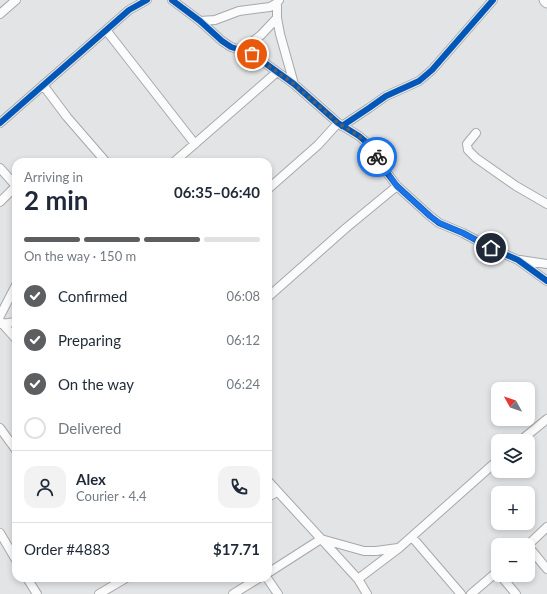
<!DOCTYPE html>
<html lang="en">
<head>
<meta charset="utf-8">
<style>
	body { margin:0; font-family:Lato,sans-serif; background:#f2f2f3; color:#1f2937; height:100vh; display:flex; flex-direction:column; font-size:15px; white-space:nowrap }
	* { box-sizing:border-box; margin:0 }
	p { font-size:13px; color:#747a83 }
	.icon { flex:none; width:22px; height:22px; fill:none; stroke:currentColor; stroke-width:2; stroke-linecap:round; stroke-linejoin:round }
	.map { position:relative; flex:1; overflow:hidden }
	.details { position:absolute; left:12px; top:158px; width:260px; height:424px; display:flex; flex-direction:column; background:#fff; border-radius:12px; box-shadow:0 2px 6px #0003 }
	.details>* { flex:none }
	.needle { width:26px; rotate:310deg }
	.fabs { position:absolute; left:491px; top:382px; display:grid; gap:8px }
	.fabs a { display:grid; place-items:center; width:44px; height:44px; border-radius:8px; background:#fff; box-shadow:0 2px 6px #0003; font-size:20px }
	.pin { position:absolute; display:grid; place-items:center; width:34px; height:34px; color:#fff; margin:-17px; border:2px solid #fff; border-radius:50%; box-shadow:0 1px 4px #0007 }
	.courier { position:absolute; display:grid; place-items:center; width:40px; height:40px; margin:-20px; border:3px solid #1a73e8; border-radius:50%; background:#fff; color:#222; box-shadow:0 1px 5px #0007 }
	.summary em { font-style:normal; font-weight:700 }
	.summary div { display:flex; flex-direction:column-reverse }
	.summary { display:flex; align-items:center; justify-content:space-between; height:68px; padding:0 12px }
	h1 { font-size:26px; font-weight:700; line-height:30px }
	.bar { display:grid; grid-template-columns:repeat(4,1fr); gap:6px 4px; align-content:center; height:48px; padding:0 12px }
	.bar i { height:5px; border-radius:3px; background:#e0e1e3 }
	.bar .active { background:#5d5e60 }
	.bar p { grid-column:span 4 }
	.line { display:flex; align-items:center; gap:10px; padding:0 12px; border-top:1px solid #e0e1e3 }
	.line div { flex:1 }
	.round { display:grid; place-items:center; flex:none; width:42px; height:42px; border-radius:12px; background:#f2f2f3 }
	ol { padding:0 12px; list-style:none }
	li { display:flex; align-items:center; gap:12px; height:44px }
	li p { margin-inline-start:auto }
	li .icon { padding:4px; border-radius:50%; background:#5d5e60; color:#fff; stroke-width:4 }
	li:last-child { color:#747a83 }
	li i { width:22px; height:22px; border:2px solid #e0e1e3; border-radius:50% }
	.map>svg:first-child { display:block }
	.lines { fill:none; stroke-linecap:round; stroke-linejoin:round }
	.minor-casing { stroke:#a7a8aa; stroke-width:10 }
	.highway-casing { stroke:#a7a8aa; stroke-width:13 }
	.minor { stroke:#fbfbfb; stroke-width:8 }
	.highway { stroke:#fbfbfb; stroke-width:11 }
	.cycleway-casing { stroke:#e0e3e8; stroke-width:8 }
	.cycleway { stroke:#0057b8; stroke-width:6 }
	.done { stroke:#5d5e60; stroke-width:4; stroke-dasharray:0 7.2 }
	.route { stroke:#1a73e8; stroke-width:5 }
</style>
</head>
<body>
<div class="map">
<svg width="547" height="594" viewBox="0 0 547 594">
	<rect width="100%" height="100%" fill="#e2e4e6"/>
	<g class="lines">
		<defs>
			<path id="minor" d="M172,0L200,21L222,41L231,47L247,52L258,58L294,84L338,123L359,136L366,142L373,151L387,173L397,186L430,216L439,223L463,233L491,248L518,260L547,281
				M0,14L16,0
				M277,18L280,34L294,84
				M200,21L215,20L239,11L270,7L277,3L279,0
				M106,30L195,144
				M242,50L261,35L277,18V3
				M43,85L67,117L106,162
				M0,123L129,10L147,0
				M342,126L369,108L386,96L419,81L432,70L493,0
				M476,133L467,144L468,150L476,158L516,186L547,204
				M174,162L277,72
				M0,168L16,186
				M268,189L318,145L338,123
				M0,202L16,186
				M520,260L547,264
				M268,297L346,228L397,186
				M0,316L16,285
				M0,321L16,339
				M1,324L16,322
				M0,428L16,450
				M520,441L547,419
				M268,481L358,579L367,594
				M268,497L277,492
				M0,533L16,560
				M412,537L461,594
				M528,545L547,527
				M528,546L547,569
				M268,573L321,539L364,551H376L398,548
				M500,575L516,594
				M27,578L37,594
				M267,578L278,594
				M358,579L399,548L498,460
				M99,594L126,578
				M233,594L259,578
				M471,594L498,571"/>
			<path id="highway" d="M545,0L547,2"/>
		</defs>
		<use href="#minor" class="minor-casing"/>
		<use href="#highway" class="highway-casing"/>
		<use href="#minor" class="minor"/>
		<use href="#highway" class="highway"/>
		<defs>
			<path id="cycleway" d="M172,0L200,21L222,41L231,47L247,52L258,58L294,84L338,123L359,136L366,142L373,151L387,173L397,186L430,216L439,223L463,233L491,248L518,260L547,281
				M0,123L129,10L147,0
				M342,126L369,108L386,96L419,81L432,70L493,0"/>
		</defs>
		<use href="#cycleway" class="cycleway-casing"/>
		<use href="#cycleway" class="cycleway"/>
	</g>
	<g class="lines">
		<path class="done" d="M252,54L294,84L338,123L359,136L366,142L377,157"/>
		<path class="route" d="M377,157L397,186L430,216L440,223L463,233L491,248"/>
	</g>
</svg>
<div class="fabs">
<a><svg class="needle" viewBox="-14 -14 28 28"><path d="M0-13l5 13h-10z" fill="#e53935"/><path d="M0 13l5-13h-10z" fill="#747a83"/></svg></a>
<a><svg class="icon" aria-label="layers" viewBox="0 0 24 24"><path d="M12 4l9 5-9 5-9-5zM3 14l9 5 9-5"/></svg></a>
<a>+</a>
<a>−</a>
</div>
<div class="pin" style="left:252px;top:54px;background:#ea580c"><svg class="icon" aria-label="bag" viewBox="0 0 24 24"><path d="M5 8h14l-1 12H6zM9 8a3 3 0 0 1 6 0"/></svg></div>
<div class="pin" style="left:491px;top:248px;background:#1f2937"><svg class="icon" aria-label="home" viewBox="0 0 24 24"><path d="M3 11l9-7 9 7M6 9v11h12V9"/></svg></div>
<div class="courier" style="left:377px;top:157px"><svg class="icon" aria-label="bike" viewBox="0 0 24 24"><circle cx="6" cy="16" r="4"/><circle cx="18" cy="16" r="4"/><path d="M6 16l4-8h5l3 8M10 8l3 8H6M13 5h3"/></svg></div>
<section class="details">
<div class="summary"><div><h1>2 min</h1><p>Arriving in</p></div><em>06:35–06:40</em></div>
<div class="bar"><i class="active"></i><i class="active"></i><i class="active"></i><i></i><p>On the way · 150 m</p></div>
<ol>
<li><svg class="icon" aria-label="check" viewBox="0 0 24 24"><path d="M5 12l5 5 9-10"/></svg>Confirmed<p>06:08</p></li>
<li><svg class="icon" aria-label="check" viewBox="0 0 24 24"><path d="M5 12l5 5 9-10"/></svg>Preparing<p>06:12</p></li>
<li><svg class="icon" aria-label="check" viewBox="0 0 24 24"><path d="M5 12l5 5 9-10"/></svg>On the way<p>06:24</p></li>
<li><i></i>Delivered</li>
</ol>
<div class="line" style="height:72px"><a class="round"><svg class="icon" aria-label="person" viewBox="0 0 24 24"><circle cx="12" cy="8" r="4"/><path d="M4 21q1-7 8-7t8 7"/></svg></a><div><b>Alex</b><p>Courier · 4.4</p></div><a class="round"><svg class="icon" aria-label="phone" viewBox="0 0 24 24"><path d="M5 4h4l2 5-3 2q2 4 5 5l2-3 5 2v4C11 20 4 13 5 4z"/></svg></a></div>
<div class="line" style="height:52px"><div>Order #4883</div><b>$17.71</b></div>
</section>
</div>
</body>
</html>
